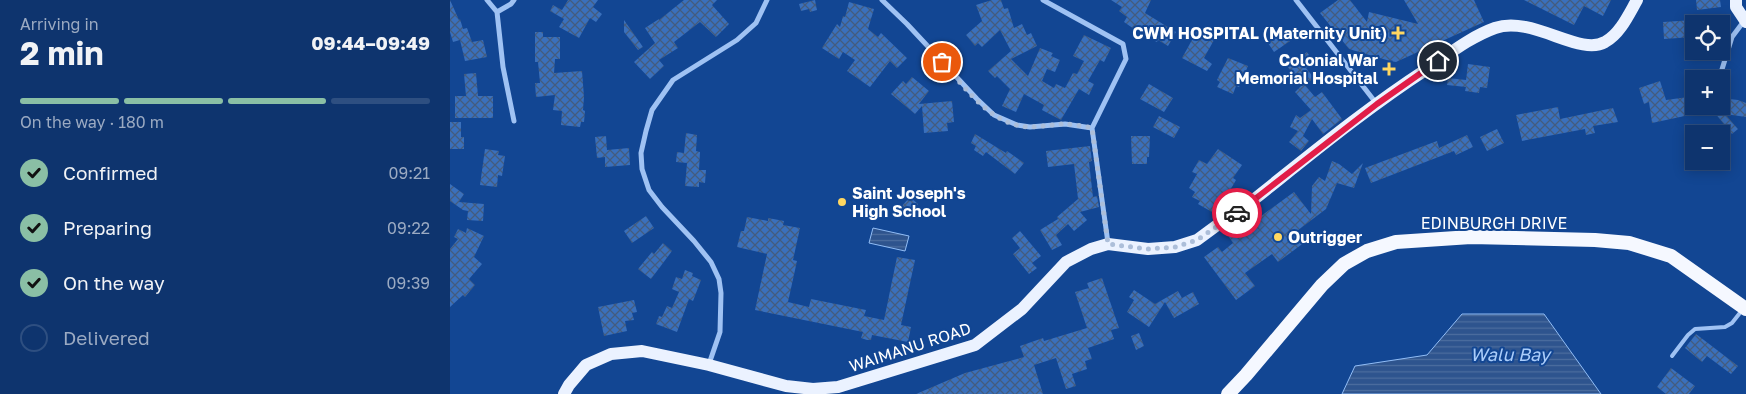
<!DOCTYPE html>
<html lang="en">
<head>
<meta charset="utf-8">
<style>
	body { margin:0; font-family:"Golos Text",sans-serif; background:#173c73; color:#f1f3f6; height:100vh; display:flex; flex-direction:column; font-size:19px; white-space:nowrap }
	* { box-sizing:border-box; margin:0 }
	p { font-size:16px; color:#9baac2 }
	.icon { flex:none; width:28px; height:28px; fill:none; stroke:currentColor; stroke-width:2; stroke-linecap:round; stroke-linejoin:round }
	.map { position:relative; flex:1; overflow:hidden }
	.side { display:flex; flex-direction:column; background:#0e346e; width:450px }
	.side>* { flex:none }
	.buttons { position:absolute; left:1235px; top:15px; display:grid; gap:10px }
	.buttons a { display:grid; place-items:center; width:45px; height:45px; border-radius:0px; background:#0e346e; box-shadow:0 2px 12px #0003,0 0 0 1px #2e4f81; font-size:25px }
	.pin { position:absolute; display:grid; place-items:center; width:42px; height:42px; color:#fff; margin:-21px; border:2px solid #fff; border-radius:50%; box-shadow:0 1px 5px #0007 }
	.courier { position:absolute; display:grid; place-items:center; width:50px; height:50px; margin:-25px; border:4px solid #e11d48; border-radius:50%; background:#fff; color:#222; box-shadow:0 1px 6px #0007 }
	.summary em { font-style:normal; font-weight:700 }
	.summary div { display:flex; flex-direction:column-reverse }
	.summary { display:flex; align-items:center; justify-content:space-between; height:85px; padding:0 20px }
	h1 { font-size:32px; font-weight:700; line-height:38px }
	.bar { display:grid; grid-template-columns:repeat(4,1fr); gap:8px 5px; align-content:center; height:60px; padding:0 20px }
	.bar i { height:6px; border-radius:4px; background:#2e4f81 }
	.bar .selected { background:#8abfa5 }
	.bar p { grid-column:span 4 }
	ol { padding:0 20px; list-style:none }
	li { display:flex; align-items:center; gap:15px; height:55px }
	li p { margin-inline-start:auto }
	li .icon { padding:5px; border-radius:50%; background:#8abfa5; color:#111; stroke-width:4 }
	li:last-child { color:#9baac2 }
	li i { width:28px; height:28px; border:2px solid #2e4f81; border-radius:50% }
	main { display:flex; flex:1; min-height:0 }
	.map>svg:first-child { display:block }
	.water { fill:url(#water-rules); stroke:#91bdf6 }
	.building { fill:url(#building-cross-hatch) }
	.lines { fill:none; stroke-linecap:round; stroke-linejoin:round }
	.service { stroke:#9fc2f3; stroke-width:4 }
	.minor { stroke:#9fc2f3; stroke-width:5 }
	.primary { stroke:#ebf2ff; stroke-width:12 }
	.trunk { stroke:#f5f8ff; stroke-width:14 }
	.done { stroke:#acbed9; stroke-width:5; stroke-dasharray:0 9 }
	.route { stroke:#e11d48; stroke-width:6 }
	.poi-dot { fill:#ffd761; stroke:#124693; stroke-width:2 }
	.labels { text-anchor:middle; dominant-baseline:central; stroke-width:4; stroke-linejoin:round; paint-order:stroke }
	.poi-label { font-size:16px; font-weight:bold; fill:#fff; stroke:#124693; text-anchor:end }
	.street-label { font-size:16px; fill:#fff; stroke:#124693 }
	.water-label { font-size:18px; font-style:italic; fill:#abcdfa; stroke:#124693 }
</style>
</head>
<body>
<main>
<section class="side">
<div class="summary"><div><h1>2 min</h1><p>Arriving in</p></div><em>09:44–09:49</em></div>
<div class="bar"><i class="selected"></i><i class="selected"></i><i class="selected"></i><i></i><p>On the way · 180 m</p></div>
<ol>
<li><svg class="icon" aria-label="check" viewBox="0 0 24 24"><path d="M5 12l5 5 9-10"/></svg>Confirmed<p>09:21</p></li>
<li><svg class="icon" aria-label="check" viewBox="0 0 24 24"><path d="M5 12l5 5 9-10"/></svg>Preparing<p>09:22</p></li>
<li><svg class="icon" aria-label="check" viewBox="0 0 24 24"><path d="M5 12l5 5 9-10"/></svg>On the way<p>09:39</p></li>
<li><i></i>Delivered</li>
</ol>
</section>
<div class="map">
<svg width="1296" height="394" viewBox="0 0 1296 394">
	<defs>
		<pattern id="water-rules" width="6" height="5" patternUnits="userSpaceOnUse" patternTransform="scale(1.25)"><rect width="6" height="5" fill="#2e548e"/><path d="M0 2.5h6" fill="none" stroke="#4d6e9f"/></pattern>
		<pattern id="building-cross-hatch" width="8" height="8" patternUnits="userSpaceOnUse" patternTransform="scale(1.25)"><rect width="8" height="8" fill="#3a70bc"/><path d="M0 0l8 8M0 8l8-8" fill="none" stroke="#445c7e"/></pattern>
	</defs>
	<rect width="100%" height="100%" fill="#124693"/>
	<path class="water" d="M423,228L459,236L455,251L419,243Z
		M1012,314H1094L1151,394H892L905,366L977,355Z"/>
	<path class="building" d="M0,0L9,20L10,19L13,29L17,28L22,42L33,40L37,57L15,61L10,40L3,42L0,32Z
		M118,0H148L143,7L152,14L146,22L140,18L129,38L109,27L114,19L100,11L103,5L112,10Z
		M234,0H267L262,5L279,24L266,37L250,22L224,42L228,48L209,60L214,66L200,79L184,62L205,43L195,28L209,19V20Z
		M365,0L367,10L360,12L359,9L351,11L349,4Z
		M542,0H551L554,9L558,8L564,28L572,24L577,35L581,33L587,46L561,59L578,76L590,48L603,53L601,56L610,60L605,72L597,69L592,81L604,88L606,84L615,88L623,73L627,74L634,61L623,56L634,35L661,48L654,62L650,60L638,81L644,84L639,95L629,89L611,120L592,110L594,105L574,94L566,112L552,106L560,89L547,76L545,78L538,71L561,51L550,30L532,47L528,43L525,46L516,35L532,21L526,5Z
		M661,0H701L695,13L726,32L718,46L708,40L707,42L699,38L701,36L686,26L684,29L674,22L677,17L669,11L672,7Z
		M888,0H900L917,22L919,12L968,24L954,0H1024L1034,22L946,62L940,61L899,49L870,13Z
		M1074,0H1161L1153,16L1134,6L1124,25Z
		M1246,0H1270L1271,7L1247,10Z
		M399,2L424,9L418,29L428,37L431,33L457,58L447,68L440,61L420,87L397,71L405,60L393,52L389,59L372,48L387,24L390,27L393,16L395,17Z
		M174,20L193,47L188,50L174,32Z
		M1244,20L1243,37L1214,39L1213,22Z
		M836,30L843,39L824,52L818,43Z
		M747,31L764,40L754,58L762,64L757,71L732,58Z
		M85,32H93V37H110V59H105L104,73L132,71L134,97L133,110L135,111L134,122H131L130,127L111,125L112,111L103,110L105,95L86,97L85,83H90L88,62H85Z
		M857,52L864,63L856,68L864,78L855,85L865,97L872,92L892,119L873,134L862,119L853,136L859,141L851,151L839,142L848,131L840,127L846,115L850,118L861,110L845,92L851,86L837,66Z
		M778,58L798,66L789,87L786,86L783,94L767,87L770,82L767,80Z
		M1018,64L1040,67L1037,88L1030,87L1029,93L1015,91L1016,87L997,85L998,78L1016,80Z
		M26,73L28,96H43V118H5V96H16L14,74Z
		M462,77L479,91L469,104L502,101L504,122L497,123L498,131L474,133L472,106L465,114L441,94L453,81L456,84Z
		M1210,81L1216,100L1238,97L1236,83L1243,82L1244,106H1271V98L1288,100L1296,103V117L1275,114L1288,129L1282,134L1264,112L1258,111L1202,123L1199,102L1194,104L1189,88Z
		M699,84L723,98L714,112L690,99Z
		M1108,107L1110,119L1163,108L1168,122L1143,126L1145,133L1136,135L1135,129L1072,141L1066,115Z
		M709,116L730,127L724,138L703,127Z
		M0,122H11V137H14V149H0Z
		M1047,129L1054,143L1037,151L1030,137Z
		M236,133L247,135L246,151L250,152L249,170H256L255,183L249,182V187L235,186L237,163L226,162L227,152L234,153Z
		M525,134L556,153L557,151L574,163L565,174L536,152L533,156L524,150L526,146L521,143Z
		M1017,135L1023,147L1006,155L1004,151L921,183L915,168L987,141L989,148Z
		M156,136L157,150L179,148L180,165L155,167V157L147,158L145,137Z
		M681,136H700L699,157H697V164H682Z
		M640,146L642,161L639,162L643,197L647,196L649,207L630,212L637,220L624,231L618,224L606,235L612,245L602,250L590,230L608,219L607,217L628,199L624,164L598,167L596,151Z
		M35,149L49,151L48,155L55,156L52,176L48,175L47,187L30,185Z
		M768,149L792,165L783,178L786,180L774,201L777,203L769,216L748,204L750,201L742,197L745,192L739,188L747,174L742,172L749,160L757,164Z
		M882,161L889,164L902,174L913,163L904,188L887,183L876,209L847,231L855,242L828,262L822,254L795,273L805,286L786,300L754,257L768,247L772,252L783,243L779,237L788,230L789,232L844,192L861,214L862,186L869,177L875,181Z
		M0,184L14,194L9,202L34,204L33,221L17,220L18,211L13,210L0,201Z
		M460,197L468,204L458,216L449,209Z
		M196,216L204,228L182,243L174,231Z
		M297,217L318,221V218L334,221L333,225L350,228L343,260L347,261L338,302L359,307L361,299L416,310L414,316L434,320L447,257L465,260L451,325L461,327L458,342L422,335L421,340H417L411,338L413,332L305,310L317,254L287,247L291,231H294Z
		M17,228L34,236L24,257L32,264L19,279L25,285L15,297L13,295L0,307V249L8,239L4,237L8,229L16,233Z
		M570,231L591,256L582,263L587,268L579,274L563,254L570,248L562,238Z
		M213,243L222,251L201,279L188,269L202,252L204,254Z
		M235,270L243,273L242,276L251,280L243,301L239,299L227,332L206,324L209,316L212,317L217,306L222,308L229,292L222,289L226,277L232,279Z
		M652,278L669,328L661,330L664,339L638,348L642,359L635,361L637,369L622,374L626,386L616,389L606,358L584,365L593,394H466L515,373L574,357L570,346L593,338L594,341L637,328L625,292L639,288L637,283Z
		M684,290L705,304L728,291L732,298L743,292L749,304L724,318L715,302L699,327L677,312L684,300L679,297Z
		M184,300L187,312L182,313L184,320L175,321L177,331L154,336L148,307Z
		M689,333L694,346L686,350L681,336Z
		M1246,334L1288,366L1281,374L1257,356L1252,362L1235,348Z
		M1221,368L1245,386L1239,394H1216L1207,387Z"/>
	<g class="lines">
		<path class="service" d="M1222,356L1238,335L1245,329L1275,327L1282,323L1293,309"/>
		<path class="minor" d="M37,0L47,12L53,67L64,121
			M432,0L457,24L527,99L544,115L567,125L580,127L615,124L642,128
			M593,0L673,44L676,59L642,128L658,243
			M846,0L926,103
			M47,12L61,4L64,0
			M1269,79L1282,37L1294,21
			M259,364L270,332L271,293L269,279L261,262L244,241L212,207L199,190L192,169L191,153L196,131L202,110L223,80L287,40L306,23L317,0"/>
		<path class="primary" d="M1286,0V7L1296,22
			M114,394L119,385L136,365L161,354L192,351L259,365L336,386L363,389L388,387L525,345L572,309L616,262L641,249L658,244L698,249L725,247L747,240L766,226L774,223C841,171 906,115 977,69C999,54 1020,37 1045,28C1082,15 1130,57 1155,42C1170,34 1179,14 1187,0"/>
		<path class="trunk" d="M778,394L796,375L872,285L894,264L917,251L946,242L1021,237L1145,240L1179,243L1221,256L1296,309"/>
	</g>
	<g class="lines">
		<path class="done" d="M492,62C516,88 541,126 580,127C591,127 603,124 615,124C623,124 633,126 642,128L658,244L698,249L725,247L747,240L787,213"/>
		<path class="route" d="M787,213L927,104L988,61"/>
	</g>
	<g class="poi-dot">
		<path d="M945.5 25.5h5v5h5v5h-5v5h-5v-5h-5v-5h5z"/>
		<path d="M936.5 61.5h5v5h5v5h-5v5h-5v-5h-5v-5h5z"/>
		<circle cx="392" cy="202" r="5"/>
		<circle cx="828" cy="237" r="5"/>
	</g>
	<g class="labels">
		<g class="poi-label">
			<text x="937" y="33">CWM HOSPITAL (Maternity Unit)</text>
			<text x="928" y="60">Colonial War<tspan x="928" dy="18">Memorial Hospital</tspan></text>
			<text x="402" y="193" text-anchor="start">Saint Joseph's<tspan x="402" dy="18">High School</tspan></text>
			<text x="838" y="237" text-anchor="start">Outrigger</text>
		</g>
		<g class="street-label">
			<text x="1044" y="223">EDINBURGH DRIVE</text>
			<text transform="translate(460 347) rotate(-18)">WAIMANU ROAD</text>
		</g>
		<g class="water-label">
			<text x="1060" y="354">Walu Bay</text>
		</g>
	</g>
</svg>
<div class="buttons">
<a><svg class="icon" aria-label="locate" viewBox="0 0 24 24"><circle cx="12" cy="12" r="6"/><path d="M12 2v4M12 18v4M2 12h4M18 12h4"/></svg></a>
<a>+</a>
<a>−</a>
</div>
<div class="pin" style="left:492px;top:62px;background:#ea580c"><svg class="icon" aria-label="bag" viewBox="0 0 24 24"><path d="M5 8h14l-1 12H6zM9 8a3 3 0 0 1 6 0"/></svg></div>
<div class="pin" style="left:988px;top:61px;background:#1f2937"><svg class="icon" aria-label="home" viewBox="0 0 24 24"><path d="M3 11l9-7 9 7M6 9v11h12V9"/></svg></div>
<div class="courier" style="left:787px;top:213px"><svg class="icon" aria-label="car" viewBox="0 0 24 24"><path d="M5 17H2v-5l4-1 3-4h7l3 4 3 1v5h-3M9 17h6M6 11h13"/><circle cx="7" cy="17" r="2"/><circle cx="17" cy="17" r="2"/></svg></div>
</div>
</main>
</body>
</html>
